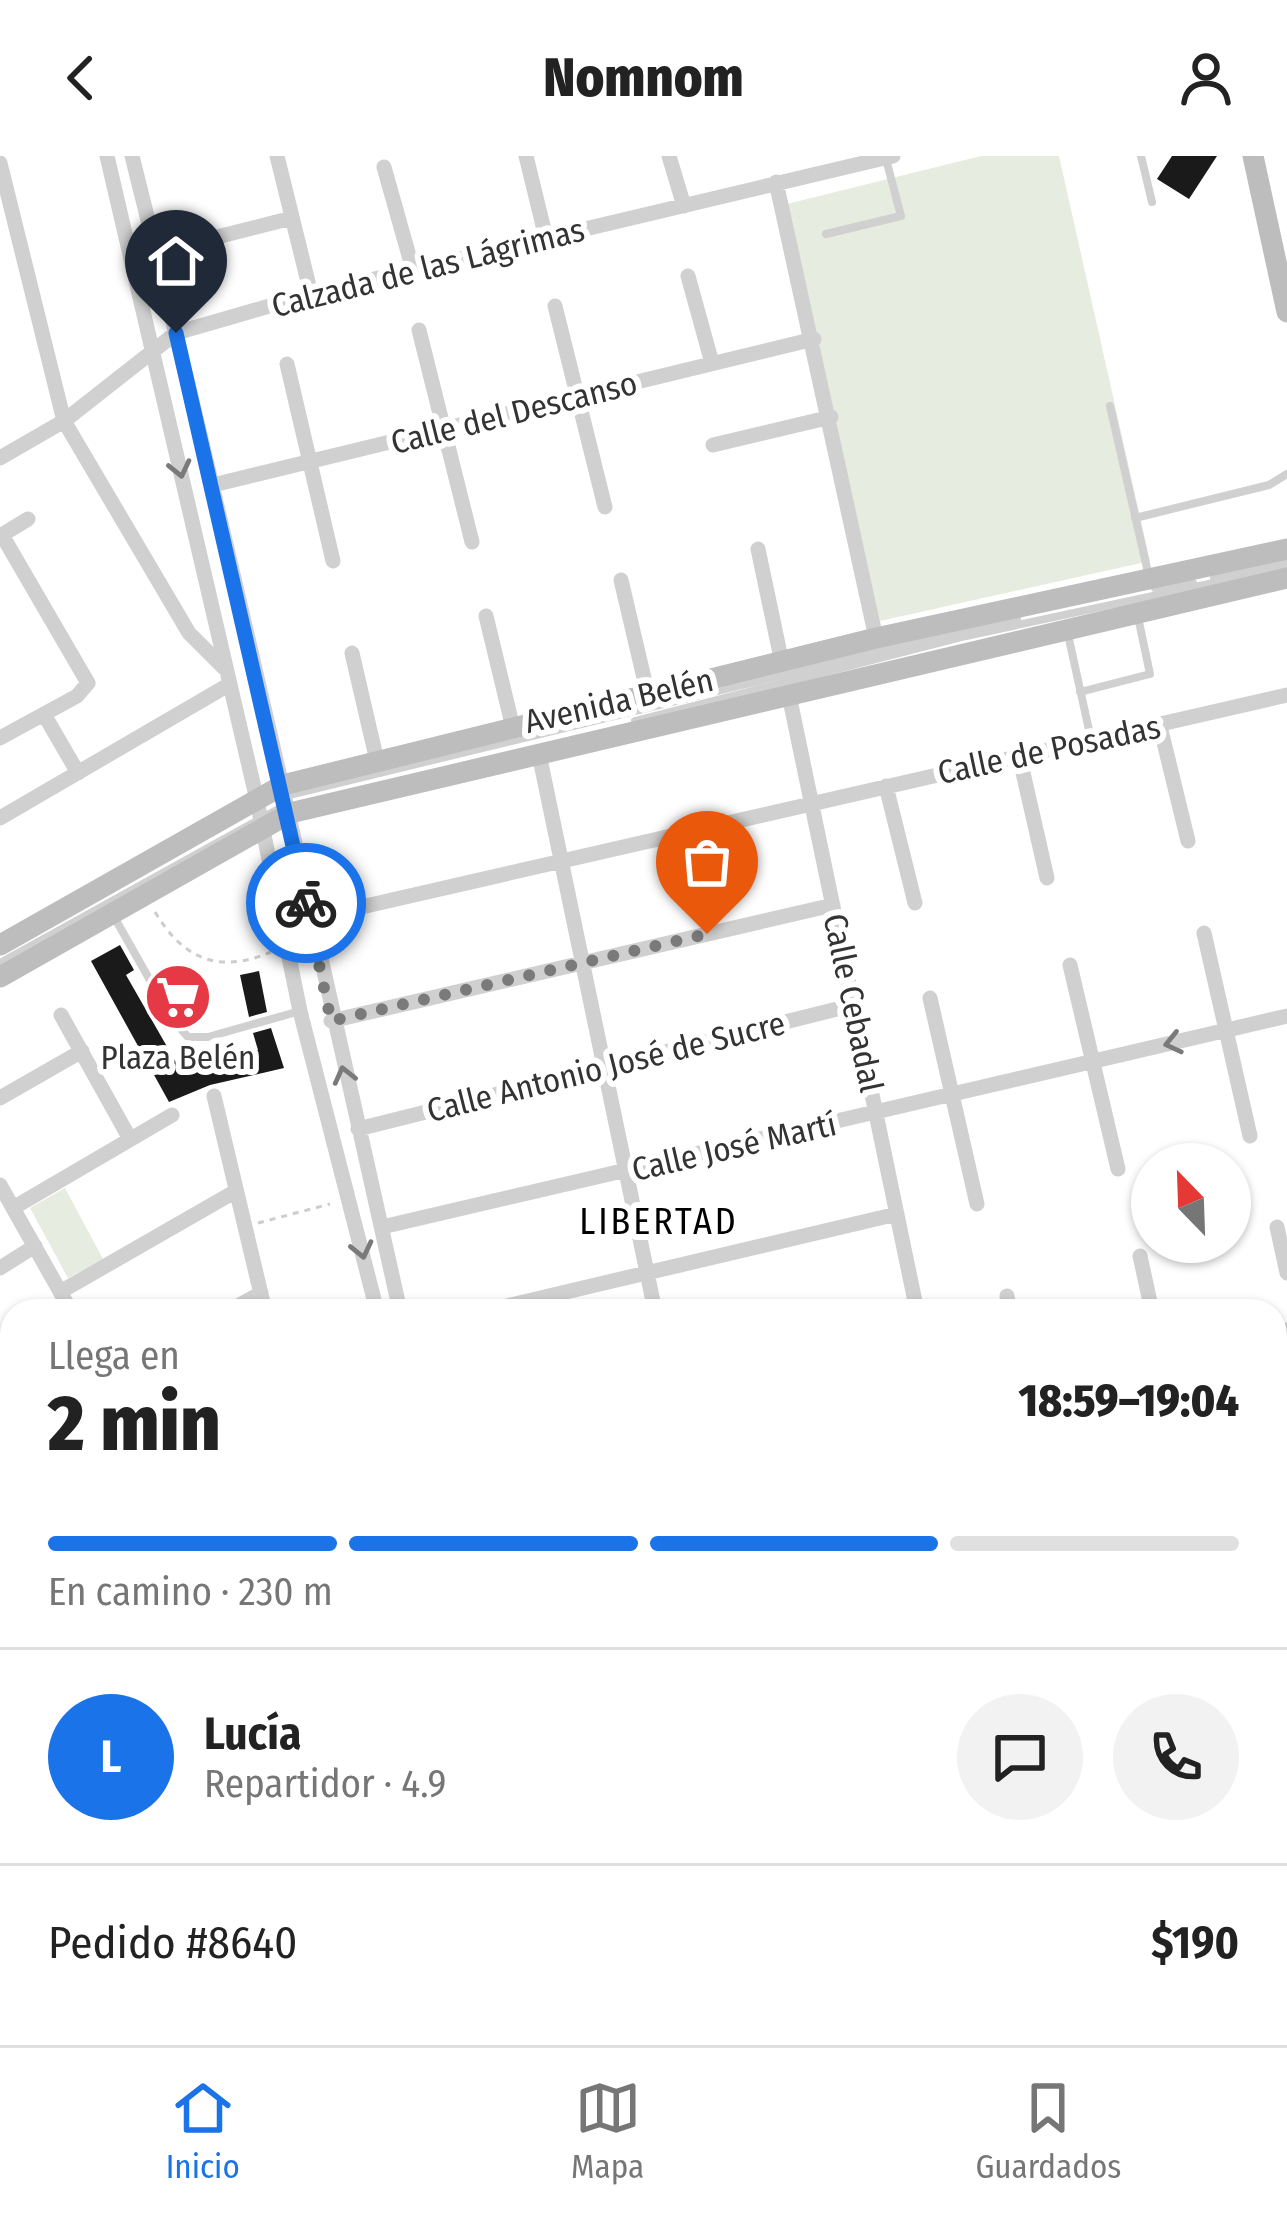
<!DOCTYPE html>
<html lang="es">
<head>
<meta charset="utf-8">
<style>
	body { margin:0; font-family:"Fira Sans Condensed",sans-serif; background:#f2f2f2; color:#222; height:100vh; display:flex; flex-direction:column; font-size:45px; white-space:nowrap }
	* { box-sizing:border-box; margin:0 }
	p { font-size:39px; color:#767676 }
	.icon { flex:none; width:66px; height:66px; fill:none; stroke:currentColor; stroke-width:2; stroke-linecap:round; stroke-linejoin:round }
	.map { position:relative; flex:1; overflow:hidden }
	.drawer { position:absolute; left:0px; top:1143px; width:1287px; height:747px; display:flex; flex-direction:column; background:#fff; border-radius:36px 36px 0 0; box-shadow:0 3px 9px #0004 }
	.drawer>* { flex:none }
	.needle { width:78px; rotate:337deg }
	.fabs { position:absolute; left:1131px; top:987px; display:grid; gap:24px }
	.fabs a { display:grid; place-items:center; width:120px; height:120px; border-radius:50%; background:#fff; box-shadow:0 3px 9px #0004; font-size:60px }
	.pin { position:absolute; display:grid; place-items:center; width:102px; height:102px; color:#fff; margin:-123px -51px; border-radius:50% 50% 50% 0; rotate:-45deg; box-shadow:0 0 12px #0007 }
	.pin .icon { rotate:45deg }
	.courier { position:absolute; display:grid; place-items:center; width:120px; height:120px; margin:-60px; border:9px solid #1a73e8; border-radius:50%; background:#fff; color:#222; box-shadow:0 3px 15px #0007 }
	.head em { font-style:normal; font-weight:800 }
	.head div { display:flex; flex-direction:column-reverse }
	.head { display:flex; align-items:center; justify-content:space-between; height:204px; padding:0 48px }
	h1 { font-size:78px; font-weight:800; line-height:90px }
	.bar { display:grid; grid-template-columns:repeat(4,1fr); gap:18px 12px; align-content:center; height:144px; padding:0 48px }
	.bar i { height:15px; border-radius:9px; background:#e0e0e0 }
	.bar .current { background:#1a73e8 }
	.bar p { grid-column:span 4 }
	.line { display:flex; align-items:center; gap:30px; padding:0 48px; border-top:3px solid #e0e0e0 }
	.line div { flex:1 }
	.round { display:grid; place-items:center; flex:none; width:126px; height:126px; border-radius:63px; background:#f2f2f2 }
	header { display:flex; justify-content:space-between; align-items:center; height:156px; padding:0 48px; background:#fff; font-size:54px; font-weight:800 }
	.tabs { display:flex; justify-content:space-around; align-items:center; height:168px; border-top:3px solid #e0e0e0; background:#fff; font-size:33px; color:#767676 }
	.tabs a { display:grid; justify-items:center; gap:6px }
	.tabs .current { color:#1a73e8 }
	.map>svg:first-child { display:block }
	.green { fill:#e6ecdf }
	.building { fill:#1a1a1a }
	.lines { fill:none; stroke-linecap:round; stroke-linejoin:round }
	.path { stroke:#cdcdcd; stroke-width:3; stroke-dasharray:6 6; stroke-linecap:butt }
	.service { stroke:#d0d0d0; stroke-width:8 }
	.minor { stroke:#d0d0d0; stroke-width:15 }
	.secondary { stroke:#bdbdbd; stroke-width:21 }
	.oneway { stroke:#7a7a7a }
	.done { stroke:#7a7a7a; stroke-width:12; stroke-dasharray:0 21.6 }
	.route { stroke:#1a73e8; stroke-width:15 }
	.labels { text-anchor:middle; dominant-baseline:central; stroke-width:12; stroke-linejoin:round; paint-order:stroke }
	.street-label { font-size:33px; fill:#333; stroke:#fff }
	.poi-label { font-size:33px; fill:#333; stroke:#fff }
	.neighbourhood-label { font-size:36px; letter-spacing:3px; fill:#000; stroke:#fff }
</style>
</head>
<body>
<header><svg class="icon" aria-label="back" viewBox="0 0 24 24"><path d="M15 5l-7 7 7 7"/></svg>Nomnom<svg class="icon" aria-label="person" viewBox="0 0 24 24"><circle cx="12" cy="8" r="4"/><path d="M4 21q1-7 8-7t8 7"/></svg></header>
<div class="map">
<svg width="1287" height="1889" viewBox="0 0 1287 1889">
	<rect width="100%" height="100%" fill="#fff"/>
	<path class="green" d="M981,0H1059L1150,405L880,465L787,48Z
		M65,1032L103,1103L68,1122L30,1052Z
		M12,1347V1495L0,1500V1354Z"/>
	<path class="building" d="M1172,0H1217L1189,43L1157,23Z
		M120,789L134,814L126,819L181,915L258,894L253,877L271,872L284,912L210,929L169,946L91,805Z
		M259,815L267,856L249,861L240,819Z"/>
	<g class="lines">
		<path class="path" d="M155,756C184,804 219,818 271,796
			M258,1067L330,1048
			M0,1287L12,1281
			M0,1389L12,1394
			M0,1393L12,1424
			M0,1446L12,1441
			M0,1494L12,1499"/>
		<path class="service" d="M1141,0L1152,46
			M826,78L901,60L886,3
			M1110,250L1149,421
			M1135,362L1269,329L1287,318
			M1214,422L1287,405
			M1155,432L1193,427
			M1067,474L1091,583
			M1080,536L1150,518L1138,461
			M635,565L966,480L1287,411
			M285,640L1017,462
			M113,759L172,863L188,881H208L300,855
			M0,807L282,651"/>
		<path class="minor" d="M107,0L256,640L300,855L377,1155
			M132,0C228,383 314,769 400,1155
			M277,0L311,138
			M526,0L546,82
			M669,0L684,50
			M0,7L64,265L189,477L224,512
			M384,11L413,114
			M776,26L876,482
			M213,82L292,62
			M688,120L712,207
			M555,150L605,351
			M419,174L472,386
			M287,208L333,405
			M713,289L831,261
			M0,302L64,265L176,177L311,138L893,0
			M213,329L814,183
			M0,380L28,363
			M758,393L782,507
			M621,424L648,539
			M486,460L513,572
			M352,497L377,605
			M789,539L917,1155
			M45,560L78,617
			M1160,570L1188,685
			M0,582L77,540L88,527L2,379
			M539,598L655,1155
			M1019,599L1047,722
			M886,630L915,747
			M0,662L230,528
			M309,763L1287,539
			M1204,777L1250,980
			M1070,809L1118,1013
			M930,842L977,1048
			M61,859L130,983
			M331,865L833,749
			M214,940L265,1155
			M0,942L82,895
			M358,973L853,849
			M0,1029L71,1155
			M13,1052L172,959
			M382,1071L1287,860
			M1277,1071L1287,1117
			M1140,1100L1152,1155
			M0,1112L35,1090
			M60,1136L236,1035
			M1007,1140L1010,1155
			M229,1155L261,1137
			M485,1155L897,1058
			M1275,1177L1287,1174
			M0,1237L12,1258
			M1275,1262L1287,1315
			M1283,1510L1287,1527
			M0,1560L12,1554
			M1275,1560L1287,1558
			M0,1677L12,1671
			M1275,1715L1287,1713
			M0,1780L12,1805
			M1275,1822L1287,1819
			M218,1878L219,1889
			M318,1878L321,1889
			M383,1878L386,1889
			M405,1878L408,1889
			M950,1878L953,1889
			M1245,1878L1248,1889
			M25,1889L48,1878
			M87,1889L110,1878
			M250,1889L279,1878
			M526,1889L572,1878
			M990,1889L1036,1878"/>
		<path class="secondary" d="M1253,0L1287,156
			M0,789L283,629L876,482L1287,393
			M0,821L290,657L1287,422"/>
	</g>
	<defs><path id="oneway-chevron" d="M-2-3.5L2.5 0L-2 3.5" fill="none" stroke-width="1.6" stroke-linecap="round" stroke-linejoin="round" transform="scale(3)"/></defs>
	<g class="oneway">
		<use href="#oneway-chevron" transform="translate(180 313) rotate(77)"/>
		<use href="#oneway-chevron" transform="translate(1173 887) rotate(167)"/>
		<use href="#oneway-chevron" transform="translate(344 919) rotate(-104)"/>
		<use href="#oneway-chevron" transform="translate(362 1094) rotate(77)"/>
	</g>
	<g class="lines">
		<path class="done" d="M306,747L331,865L707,778"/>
		<path class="route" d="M176,177L306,747"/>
	</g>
	<defs>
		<symbol id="supermarket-disc" viewBox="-11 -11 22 22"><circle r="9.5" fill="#e63946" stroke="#fff"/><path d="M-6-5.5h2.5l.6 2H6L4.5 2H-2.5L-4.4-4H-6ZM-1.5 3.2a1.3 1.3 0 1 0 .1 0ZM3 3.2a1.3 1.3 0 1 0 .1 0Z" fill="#fff"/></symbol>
	</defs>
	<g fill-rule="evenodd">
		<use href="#supermarket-disc" x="140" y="803" width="76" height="76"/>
	</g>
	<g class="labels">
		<g class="street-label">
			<text transform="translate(428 112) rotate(-14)">Calzada de las Lágrimas</text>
			<text transform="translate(514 257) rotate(-14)">Calle del Descanso</text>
			<text transform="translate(619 545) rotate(-13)">Avenida Belén</text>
			<text transform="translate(1049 594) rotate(-12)">Calle de Posadas</text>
			<text transform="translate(853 847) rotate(78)">Calle Cebadal</text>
			<text transform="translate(606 911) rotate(-14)">Calle Antonio José de Sucre</text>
			<text transform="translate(734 991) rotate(-13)">Calle José Martí</text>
		</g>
		<g class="poi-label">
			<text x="178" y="902">Plaza Belén</text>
		</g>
		<g class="neighbourhood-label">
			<text x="659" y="1066">LIBERTAD</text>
		</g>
	</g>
</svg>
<div class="fabs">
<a><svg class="needle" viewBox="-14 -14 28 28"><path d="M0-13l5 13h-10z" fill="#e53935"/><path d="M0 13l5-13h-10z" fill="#767676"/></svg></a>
</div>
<div class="pin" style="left:707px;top:778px;background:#ea580c"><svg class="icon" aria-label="bag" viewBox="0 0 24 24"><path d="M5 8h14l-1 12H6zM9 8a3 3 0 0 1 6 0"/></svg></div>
<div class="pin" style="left:176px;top:177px;background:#1f2937"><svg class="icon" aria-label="home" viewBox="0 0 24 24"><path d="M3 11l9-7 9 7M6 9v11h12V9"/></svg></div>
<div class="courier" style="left:306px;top:747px"><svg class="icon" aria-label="bike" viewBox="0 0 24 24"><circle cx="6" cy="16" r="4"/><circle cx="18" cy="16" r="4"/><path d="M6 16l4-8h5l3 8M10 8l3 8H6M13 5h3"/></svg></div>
<section class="drawer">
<div class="head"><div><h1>2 min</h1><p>Llega en</p></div><em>18:59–19:04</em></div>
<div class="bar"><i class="current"></i><i class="current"></i><i class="current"></i><i></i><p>En camino · 230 m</p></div>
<div class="line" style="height:216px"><b class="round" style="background:#1a73e8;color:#fff">L</b><div><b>Lucía</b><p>Repartidor · 4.9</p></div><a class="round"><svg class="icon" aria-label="chat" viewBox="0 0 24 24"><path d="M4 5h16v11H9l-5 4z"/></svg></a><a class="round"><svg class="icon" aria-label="phone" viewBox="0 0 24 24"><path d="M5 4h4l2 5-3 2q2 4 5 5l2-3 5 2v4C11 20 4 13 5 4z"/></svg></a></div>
<div class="line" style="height:156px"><div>Pedido #8640</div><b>$190</b></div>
</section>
</div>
<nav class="tabs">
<a class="current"><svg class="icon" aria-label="home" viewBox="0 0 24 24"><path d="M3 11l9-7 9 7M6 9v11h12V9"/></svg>Inicio</a>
<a><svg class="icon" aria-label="map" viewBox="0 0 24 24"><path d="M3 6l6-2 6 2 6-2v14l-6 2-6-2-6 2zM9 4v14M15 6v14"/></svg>Mapa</a>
<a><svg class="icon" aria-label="saved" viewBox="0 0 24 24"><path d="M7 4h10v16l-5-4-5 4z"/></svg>Guardados</a>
</nav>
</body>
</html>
